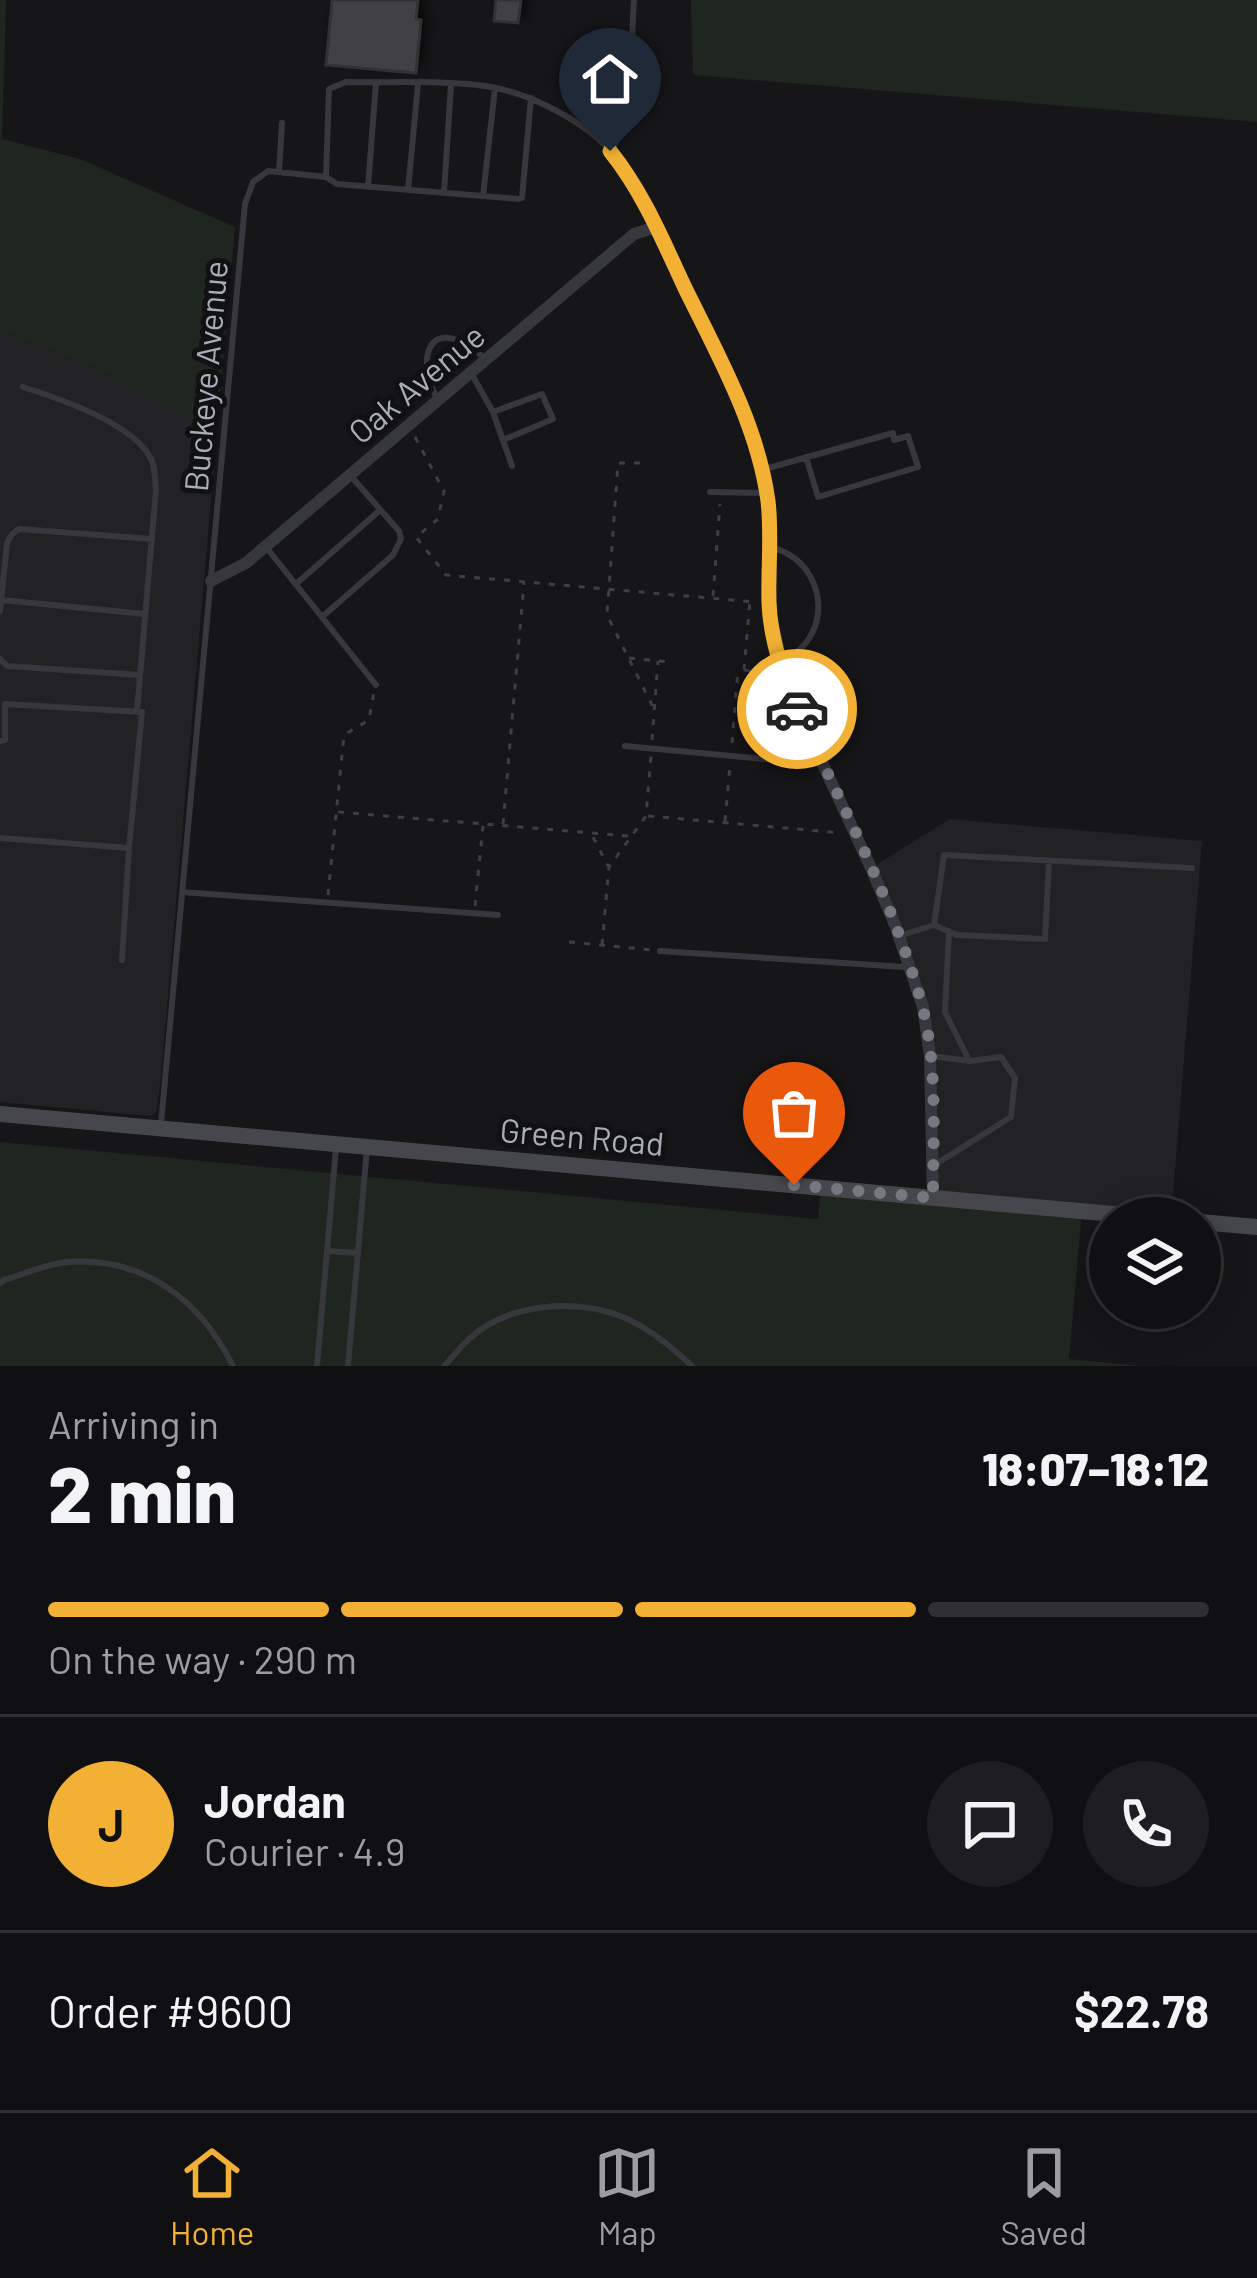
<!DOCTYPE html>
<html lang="en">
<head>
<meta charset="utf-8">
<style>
	body { margin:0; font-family:Barlow,sans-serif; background:#1e1e20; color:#f1f3f6; height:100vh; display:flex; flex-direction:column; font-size:45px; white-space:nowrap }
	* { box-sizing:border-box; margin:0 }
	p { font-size:39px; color:#9c9d9f }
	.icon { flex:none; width:66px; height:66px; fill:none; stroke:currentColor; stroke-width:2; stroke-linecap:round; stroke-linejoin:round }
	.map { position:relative; height:1366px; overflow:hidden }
	.details { display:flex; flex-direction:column; background:#101012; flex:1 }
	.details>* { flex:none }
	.buttons { position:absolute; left:1089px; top:1197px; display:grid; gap:24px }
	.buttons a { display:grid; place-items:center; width:132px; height:132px; border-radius:50%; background:#101012; box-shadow:0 6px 30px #0003,0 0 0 3px #303032; font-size:60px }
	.pin { position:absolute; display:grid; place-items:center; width:102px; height:102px; color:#fff; margin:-123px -51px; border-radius:50% 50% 50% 0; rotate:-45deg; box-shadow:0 0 12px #0007 }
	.pin .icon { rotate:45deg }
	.courier { position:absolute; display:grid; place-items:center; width:120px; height:120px; margin:-60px; border:9px solid #f2b134; border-radius:50%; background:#fff; color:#222; box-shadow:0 3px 15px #0007 }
	.overview em { font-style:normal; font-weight:800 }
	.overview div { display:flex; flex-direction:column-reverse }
	.overview { display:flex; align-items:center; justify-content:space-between; height:204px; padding:0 48px }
	h1 { font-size:78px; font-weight:800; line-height:90px }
	.bar { display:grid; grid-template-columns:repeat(4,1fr); gap:18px 12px; align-content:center; height:144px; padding:0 48px }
	.bar i { height:15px; border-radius:9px; background:#303032 }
	.bar .active { background:#f2b134 }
	.bar p { grid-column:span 4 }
	.line { display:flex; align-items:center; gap:30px; padding:0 48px; border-top:3px solid #303032 }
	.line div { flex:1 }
	.round { display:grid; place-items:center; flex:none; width:126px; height:126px; border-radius:63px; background:#1e1e20 }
	.dock { display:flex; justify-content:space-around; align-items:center; height:168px; border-top:3px solid #303032; background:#101012; font-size:33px; color:#9c9d9f }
	.dock a { display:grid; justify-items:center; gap:6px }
	.dock .active { color:#f2b134 }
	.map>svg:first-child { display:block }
	.built { fill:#222225 }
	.green { fill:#1e261f }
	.building { fill:#404145; stroke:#303034; stroke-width:3; filter:url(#shadow) }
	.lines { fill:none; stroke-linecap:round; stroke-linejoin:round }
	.path { stroke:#3d3f44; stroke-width:3; stroke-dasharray:6 9; stroke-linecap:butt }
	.lane { stroke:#37383d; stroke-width:6 }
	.street { stroke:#37383d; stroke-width:12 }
	.secondary { stroke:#45474d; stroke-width:16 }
	.done { stroke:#757880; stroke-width:12; stroke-dasharray:0 21.6 }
	.route { stroke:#f2b134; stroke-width:15 }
	.labels { text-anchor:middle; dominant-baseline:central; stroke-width:10; stroke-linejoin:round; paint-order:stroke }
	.street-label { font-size:33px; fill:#a8adb8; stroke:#111113 }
</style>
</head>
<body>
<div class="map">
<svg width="1257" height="1366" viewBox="0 0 1257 1366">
	<defs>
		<filter id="shadow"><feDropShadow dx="5.5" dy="-5.5" stdDeviation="6" flood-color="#0009"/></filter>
	</defs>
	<rect width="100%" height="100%" fill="#161618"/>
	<path class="built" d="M0,330L93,368L217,431L161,1076L156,1113L150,1116L0,1102Z
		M950,819L1202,841L1171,1218L933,1198L923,1007L871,868Z"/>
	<path class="green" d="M0,0H6L2,139L80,159L235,227L217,431L93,368L0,330Z
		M691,0H1257V122L693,75Z
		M0,1142L818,1219L821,1188L1082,1211L1069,1359L1141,1366H0Z"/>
	<path class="building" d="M332,0H418L416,19L421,20L416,73L326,65Z
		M496,0H521L518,23L494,21Z"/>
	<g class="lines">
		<path class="path" d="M415,437L444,491L438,519L416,537L446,575L755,602
			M640,463H618L607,615L653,707
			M713,596L720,504
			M629,658L669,662
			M744,670L750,601
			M744,670L770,673
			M652,740L658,661
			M732,743L738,670
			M338,812L629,836
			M648,816L842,833
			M725,821L730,765
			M503,824L524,583
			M593,837L608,866
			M328,895L344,735L369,720L374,692
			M475,906L483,826
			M569,942L652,950
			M602,945L609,867L646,816L651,756"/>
		<path class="lane" d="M610,151C633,124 631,38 634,0
			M279,172L282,123
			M326,177L337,184L519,199L522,198L531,98
			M368,187L376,83
			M408,190L418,84
			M444,193L451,85
			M483,196L495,88
			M471,373L493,412L512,466
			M23,387C58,398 137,425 152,461C155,469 155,480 156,489L137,712
			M437,399C412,348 436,315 483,357
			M493,412L542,394L553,419L503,440
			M765,469L893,433L894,440L908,436L918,467L818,497L806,457
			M710,492L766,493
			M266,547L376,685
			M768,547C808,553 831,599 811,635C805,647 796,653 784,661
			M296,584L379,511
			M1,600L145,614
			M0,611L7,543L12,534L19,529L152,539
			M322,617L393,555L401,539L399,531L350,475
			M0,659L7,666L140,675
			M0,741L5,740V704L142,712L129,848L0,838
			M625,746L819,764
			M182,892L498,915
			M934,925L957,935L1045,939L1049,861
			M949,931L945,1012L969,1060
			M902,935L934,925L944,855L1192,868
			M660,951L905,967
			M122,960L129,849
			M930,1056L970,1061L1001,1057L1015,1078L1011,1117L936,1164
			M161,1124L245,204L253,182L268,171L326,177L329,89L346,82C389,83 444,80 485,86C528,92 586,121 614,155C632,177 644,202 656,227
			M328,1251L358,1253
			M0,1283L4,1280C25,1274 48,1263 68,1262C145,1257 200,1300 233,1366
			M317,1366L336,1148
			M348,1366L367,1148
			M444,1366C453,1357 461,1346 470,1338C509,1303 576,1298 623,1317C649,1328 672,1347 692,1366"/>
		<path class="street" d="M211,581L246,563L634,234L656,227L731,381L759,457L768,503L769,609L788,689L871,868L895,925L923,1007L930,1056L933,1198"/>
		<path class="secondary" d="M0,1114L1158,1218
			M1200,1222L1257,1227"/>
	</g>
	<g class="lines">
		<path class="done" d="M794,1185L933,1198C933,1135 938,1066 922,1005C894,902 842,805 797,709"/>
		<path class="route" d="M610,151C643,192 663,241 685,288C718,355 758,426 768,501C772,534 768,569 769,602C770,637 783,678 797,709"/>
	</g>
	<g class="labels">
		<g class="street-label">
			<text transform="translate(205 376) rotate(-85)">Buckeye Avenue</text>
			<text transform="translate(416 383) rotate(-40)">Oak Avenue</text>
			<text transform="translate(582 1136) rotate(5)">Green Road</text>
		</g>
	</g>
</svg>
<div class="buttons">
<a><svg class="icon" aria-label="layers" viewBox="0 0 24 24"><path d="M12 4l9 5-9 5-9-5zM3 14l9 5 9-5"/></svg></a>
</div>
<div class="pin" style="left:794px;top:1185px;background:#ea580c"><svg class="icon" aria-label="bag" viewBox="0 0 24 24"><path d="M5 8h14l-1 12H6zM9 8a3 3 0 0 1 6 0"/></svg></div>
<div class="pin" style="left:610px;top:151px;background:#1f2937"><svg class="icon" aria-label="home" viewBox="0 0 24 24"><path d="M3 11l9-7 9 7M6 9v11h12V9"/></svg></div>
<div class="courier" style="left:797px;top:709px"><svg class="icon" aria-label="car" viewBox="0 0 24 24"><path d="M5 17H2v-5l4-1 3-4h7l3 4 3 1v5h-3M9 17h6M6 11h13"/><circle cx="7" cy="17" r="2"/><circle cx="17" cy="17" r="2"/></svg></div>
</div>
<section class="details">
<div class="overview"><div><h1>2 min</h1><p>Arriving in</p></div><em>18:07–18:12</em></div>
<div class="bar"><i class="active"></i><i class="active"></i><i class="active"></i><i></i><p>On the way · 290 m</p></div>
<div class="line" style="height:216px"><b class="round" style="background:#f2b134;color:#111">J</b><div><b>Jordan</b><p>Courier · 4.9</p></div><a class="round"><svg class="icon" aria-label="chat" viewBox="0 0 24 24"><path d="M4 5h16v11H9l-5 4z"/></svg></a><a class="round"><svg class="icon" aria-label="phone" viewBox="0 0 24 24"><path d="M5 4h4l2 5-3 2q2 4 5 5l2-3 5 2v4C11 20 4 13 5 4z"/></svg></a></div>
<div class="line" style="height:156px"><div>Order #9600</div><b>$22.78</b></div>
</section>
<nav class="dock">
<a class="active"><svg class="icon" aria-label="home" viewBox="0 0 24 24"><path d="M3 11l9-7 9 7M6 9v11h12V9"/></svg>Home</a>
<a><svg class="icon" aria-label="map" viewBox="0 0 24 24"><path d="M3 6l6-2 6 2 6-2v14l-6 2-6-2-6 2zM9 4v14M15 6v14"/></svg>Map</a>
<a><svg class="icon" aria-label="saved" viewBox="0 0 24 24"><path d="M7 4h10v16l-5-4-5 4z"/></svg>Saved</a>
</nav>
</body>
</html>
